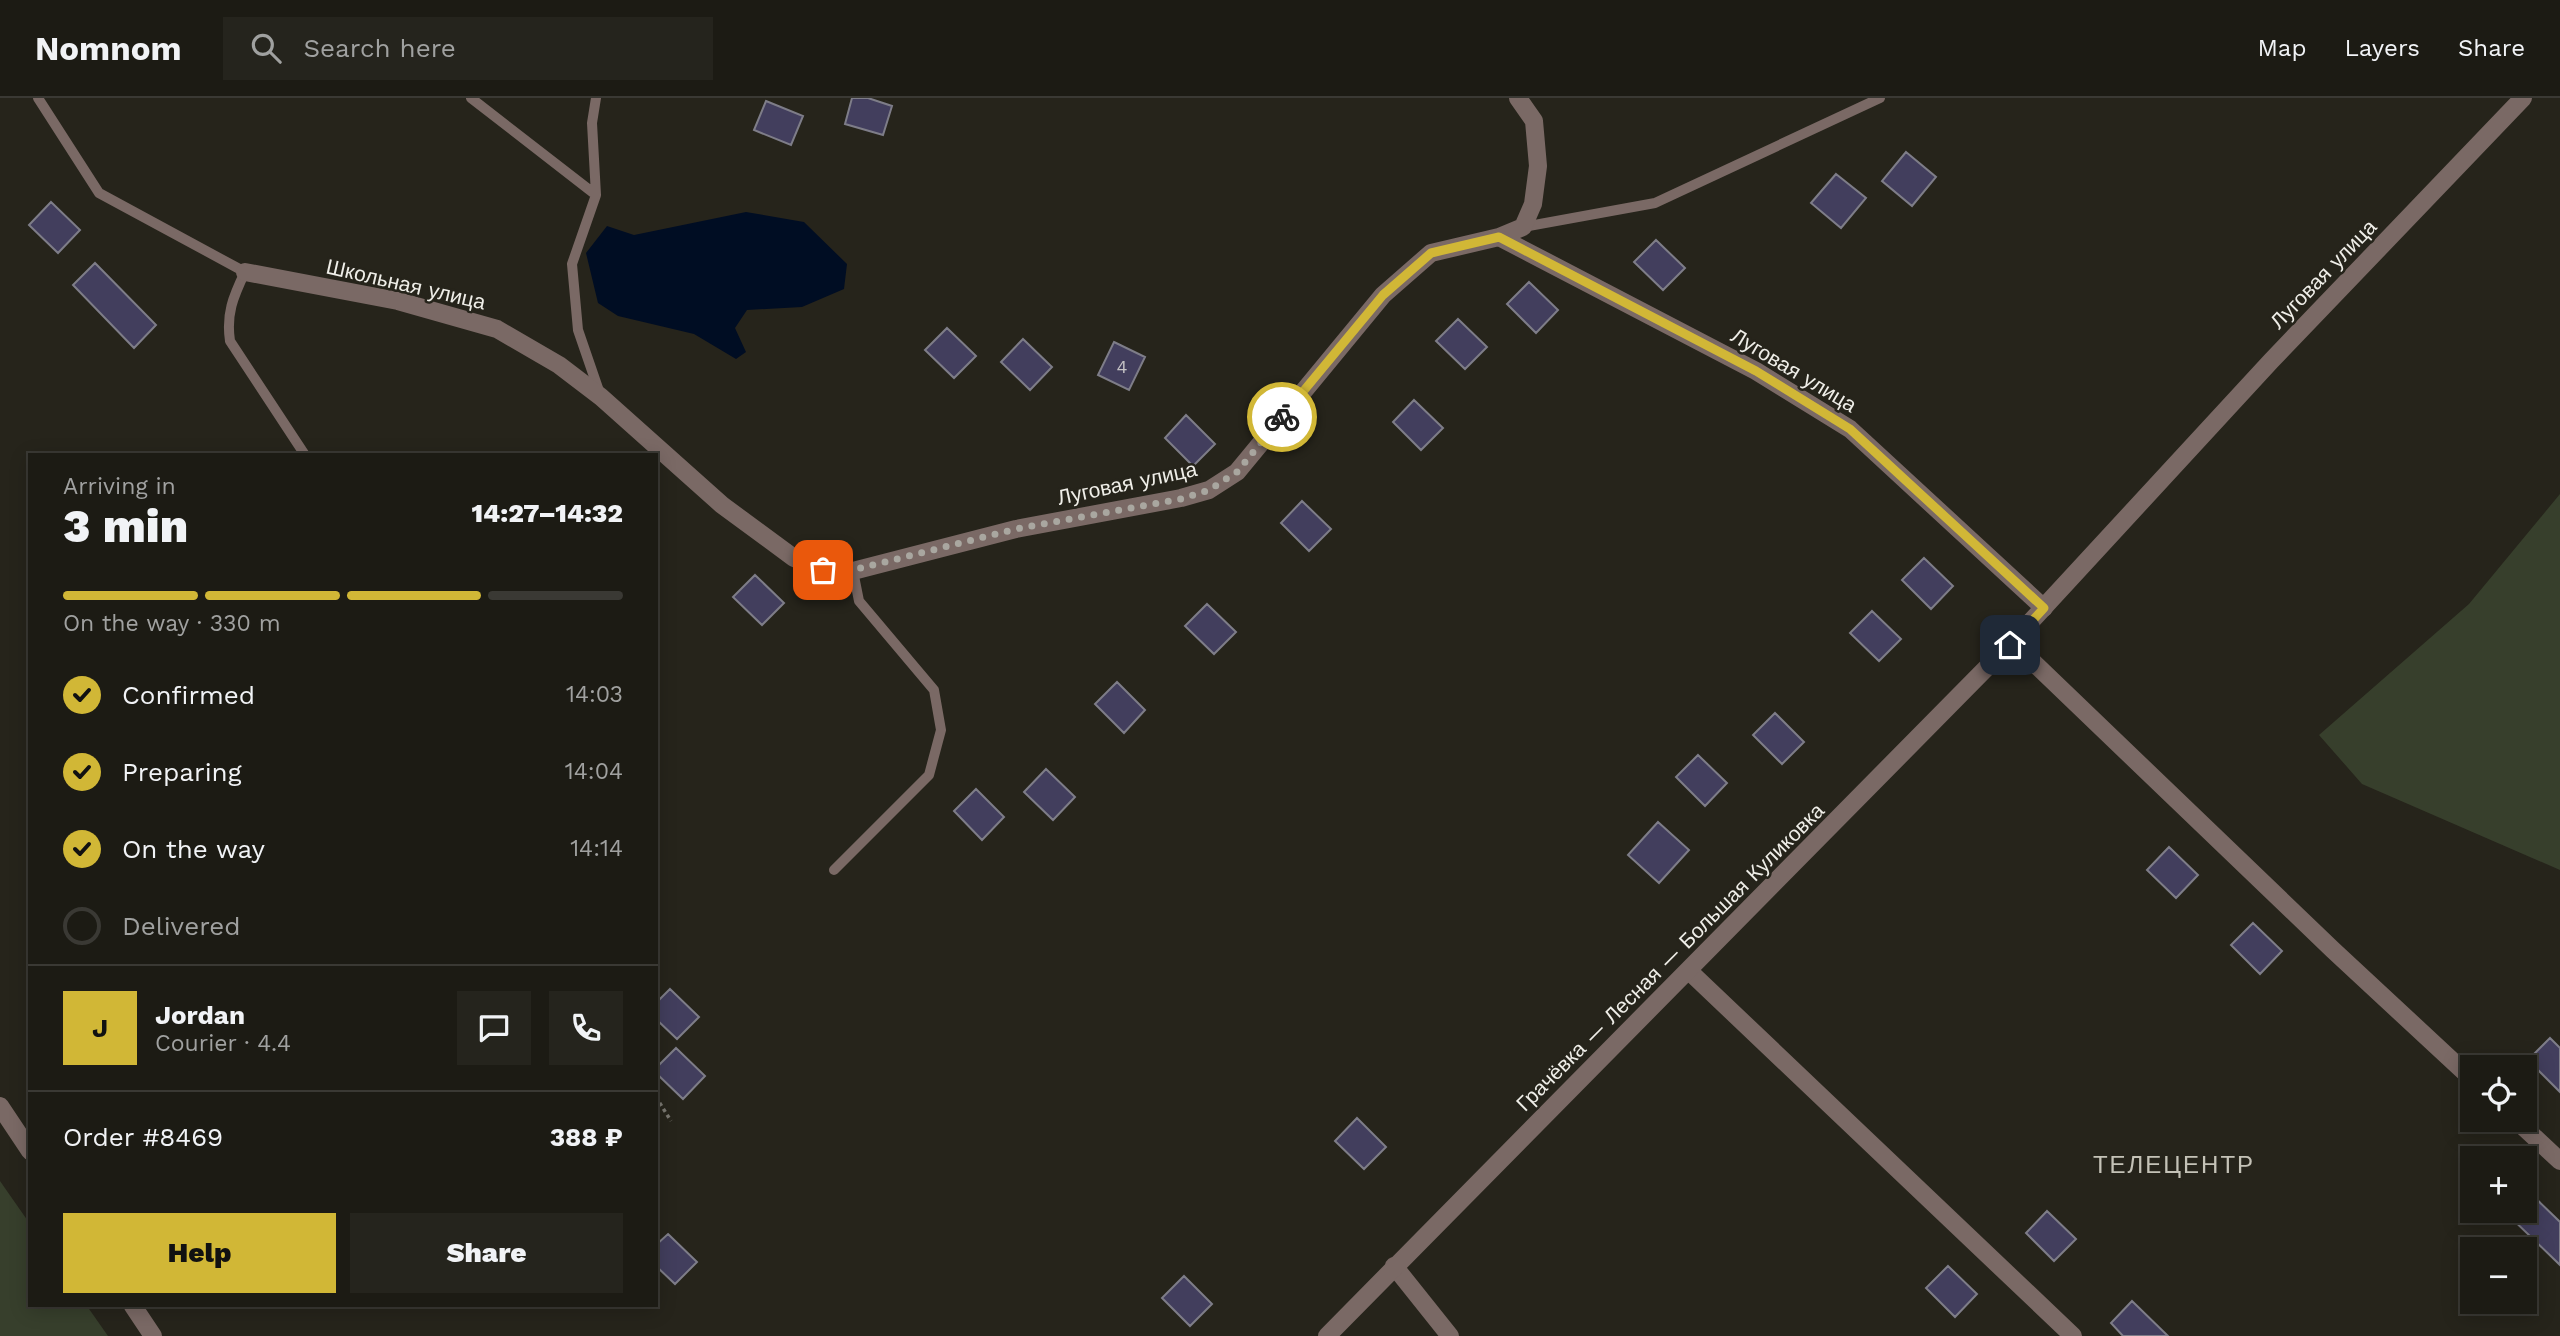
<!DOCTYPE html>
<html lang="en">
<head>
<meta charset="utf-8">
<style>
	body { margin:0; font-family:"Work Sans",sans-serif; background:#25241d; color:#f1f3f6; height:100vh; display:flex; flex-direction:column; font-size:26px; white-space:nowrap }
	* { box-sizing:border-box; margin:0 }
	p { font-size:23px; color:#a0a1a0 }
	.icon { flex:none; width:38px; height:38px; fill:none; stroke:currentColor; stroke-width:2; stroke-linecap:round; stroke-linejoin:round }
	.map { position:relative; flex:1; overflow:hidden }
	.sheet { position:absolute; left:28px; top:355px; width:630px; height:854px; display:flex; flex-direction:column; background:#1c1b14; border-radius:0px; box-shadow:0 4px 18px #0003,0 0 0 2px #3a3934 }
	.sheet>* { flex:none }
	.buttons { position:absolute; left:2460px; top:957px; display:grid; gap:14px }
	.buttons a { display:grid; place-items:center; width:77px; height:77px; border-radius:0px; background:#1c1b14; box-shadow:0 4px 18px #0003,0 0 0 2px #3a3934; font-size:35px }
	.pin { position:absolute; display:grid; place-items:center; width:60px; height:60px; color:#fff; margin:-30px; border-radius:14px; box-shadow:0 4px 10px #0006 }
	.courier { position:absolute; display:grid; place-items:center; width:70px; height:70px; margin:-35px; border:5px solid #d1b736; border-radius:50%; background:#fff; color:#222; box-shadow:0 2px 9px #0007 }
	.summary em { font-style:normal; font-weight:800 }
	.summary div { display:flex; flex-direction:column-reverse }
	.summary { display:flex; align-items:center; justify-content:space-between; height:119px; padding:0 35px }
	h1 { font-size:46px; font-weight:800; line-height:52px }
	.bar { display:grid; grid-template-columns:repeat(4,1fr); gap:10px 7px; align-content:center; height:84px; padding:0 35px }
	.bar i { height:9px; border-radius:5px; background:#3a3934 }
	.bar .on { background:#d1b736 }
	.bar p { grid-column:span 4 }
	.line { display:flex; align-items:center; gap:18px; padding:0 35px; border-top:2px solid #3a3934 }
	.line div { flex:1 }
	.round { display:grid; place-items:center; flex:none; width:74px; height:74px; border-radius:0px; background:#25241d }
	ol { padding:0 35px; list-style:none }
	li { display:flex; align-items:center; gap:21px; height:77px }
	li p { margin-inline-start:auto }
	li .icon { padding:7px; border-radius:50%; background:#d1b736; color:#111; stroke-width:4 }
	li:last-child { color:#a0a1a0 }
	li i { width:38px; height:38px; border:4px solid #3a3934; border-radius:50% }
	.primary-button { display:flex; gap:14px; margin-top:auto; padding:14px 35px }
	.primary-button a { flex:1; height:80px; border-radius:0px; background:#d1b736; color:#111; font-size:28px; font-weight:800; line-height:80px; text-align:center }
	.primary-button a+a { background:#25241d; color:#f1f3f6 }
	header { display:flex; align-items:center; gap:42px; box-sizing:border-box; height:98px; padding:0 35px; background:#1c1b14; border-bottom:2px solid #3a3934 }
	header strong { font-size:33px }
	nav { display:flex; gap:38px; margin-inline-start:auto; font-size:24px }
	.search { width:490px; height:63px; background:#25241d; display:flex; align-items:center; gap:18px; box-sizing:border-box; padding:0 24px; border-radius:0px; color:#a0a1a0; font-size:26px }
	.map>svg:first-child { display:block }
	.green { fill:#373f2c }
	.water { fill:#000d23 }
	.building { fill:#423e5d; stroke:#7e7d88; stroke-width:2 }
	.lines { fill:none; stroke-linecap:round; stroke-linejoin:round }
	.path { stroke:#7a7871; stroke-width:3.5; stroke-dasharray:3.5 3.5; stroke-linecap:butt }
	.service { stroke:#7a6965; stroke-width:10 }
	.minor { stroke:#7a6965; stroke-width:18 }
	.tertiary { stroke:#7a6965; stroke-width:18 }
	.done { stroke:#a9a7a0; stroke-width:7; stroke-dasharray:0 12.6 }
	.route { stroke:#d1b736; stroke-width:9 }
	.labels { text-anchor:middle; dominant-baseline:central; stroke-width:5; stroke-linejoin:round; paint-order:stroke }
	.number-label { font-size:18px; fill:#c4c2c5 }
	.street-label { font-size:21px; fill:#efeee8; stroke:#26241b }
	.quarter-label { font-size:24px; letter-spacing:2px; fill:#c4c2b7; stroke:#26241b }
</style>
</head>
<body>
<header>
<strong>Nomnom</strong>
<div class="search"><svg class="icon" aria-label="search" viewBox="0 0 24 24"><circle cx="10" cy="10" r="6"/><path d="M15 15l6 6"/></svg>Search here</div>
<nav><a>Map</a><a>Layers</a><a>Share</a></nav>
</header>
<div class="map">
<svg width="2560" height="1238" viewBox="0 0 2560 1238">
	<rect width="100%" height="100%" fill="#26241b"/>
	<path class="green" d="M2560,396V772L2362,686L2319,637L2469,506Z
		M0,1083L30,1126V1208H87L108,1238H0Z"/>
	<path class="water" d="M746,114L804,124L847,166L844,191L802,209L747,212L735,230L746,254L736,261L694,236L618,218L598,205L586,155L607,128L634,137Z"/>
	<path class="building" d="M852,0H868L892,8L883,37L845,26Z
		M766,3L803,18L791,47L754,32Z
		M1906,54L1936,79L1912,108L1882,83Z
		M1836,76L1866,100L1841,130L1811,105Z
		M51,104L80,132L58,155L29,127Z
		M1656,142L1685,170L1663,192L1634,164Z
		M95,165L156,227L134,250L73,187Z
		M1529,184L1558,212L1536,235L1507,206Z
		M1458,221L1487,249L1465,271L1436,243Z
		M947,230L976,258L954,280L925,252Z
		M1023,241L1052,269L1030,292L1001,264Z
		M1114,244L1145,259L1129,292L1098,277Z
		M1414,302L1443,330L1421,352L1393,324Z
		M1186,317L1215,346L1193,368L1165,340Z
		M1302,403L1331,431L1309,453L1281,425Z
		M1924,460L1953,488L1931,511L1902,482Z
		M755,477L784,505L762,527L733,499Z
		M1207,506L1236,534L1214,556L1185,528Z
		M1872,513L1901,541L1879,563L1850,535Z
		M1117,584L1145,612L1124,635L1095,606Z
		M1775,615L1804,644L1782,666L1753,637Z
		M1698,657L1727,685L1705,708L1676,679Z
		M1046,671L1075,699L1053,722L1024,694Z
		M976,691L1004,719L982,742L954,713Z
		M1658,724L1689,752L1659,785L1628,757Z
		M2169,749L2198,777L2176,800L2147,772Z
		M2253,825L2282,853L2260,876L2231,847Z
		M670,891L699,919L677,941L656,921V905Z
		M2550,940L2560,950V994L2528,962Z
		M676,950L705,978L683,1001L656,975V970Z
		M1357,1020L1386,1049L1364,1071L1335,1043Z
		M2525,1090L2560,1124V1167L2504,1113H2525Z
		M2047,1113L2076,1141L2054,1163L2026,1135Z
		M668,1136L697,1164L675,1186L656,1168V1147Z
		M1948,1168L1977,1196L1955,1219L1926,1190Z
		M1184,1178L1212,1206L1190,1228L1162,1200Z
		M2132,1203L2168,1238H2123L2111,1225Z"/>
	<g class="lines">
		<path class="path" d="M656,999L671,1023"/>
		<path class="service" d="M38,0L99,95L245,174C233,199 226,216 230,243L305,357
			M471,0L596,97
			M596,0L592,25L596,97L572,166L578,232L600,296
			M1523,129L1655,105L1880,0
			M834,772L929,677L941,632L934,592L859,503L853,473"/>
		<path class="minor" d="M1499,139L1756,273L1850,331L2044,510
			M245,174L398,203L497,231L559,267L601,299L722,407L794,460L823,472L853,473L1016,431L1181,400L1209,392L1237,374L1383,197L1431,155L1499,139L1523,129L1533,106L1538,68L1534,23L1518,0
			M2010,546L2034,565L2333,852L2473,982
			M1689,873L2073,1238
			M0,1008L30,1053
			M2516,1022L2560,1063
			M1394,1168L1450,1238
			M133,1208L153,1238"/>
		<path class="tertiary" d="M1327,1238L2010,546L2271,263L2523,0"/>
	</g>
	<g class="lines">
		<path class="done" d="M823,472H853L1016,431L1181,401L1209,392L1237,374L1282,319"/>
		<path class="route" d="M1282,319L1383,197L1431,155L1499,139L1756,273L1850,331L2044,510L2010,547"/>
	</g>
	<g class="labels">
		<g class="number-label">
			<text x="1122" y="268">4</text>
		</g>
		<g class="street-label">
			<text transform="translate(2323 176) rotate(-46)">Луговая улица</text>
			<text transform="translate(406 186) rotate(13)">Школьная улица</text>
			<text transform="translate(1794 272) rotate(31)">Луговая улица</text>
			<text transform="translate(1127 385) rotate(-12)">Луговая улица</text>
			<text transform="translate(1670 859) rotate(-45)">Грачёвка — Лесная — Большая Куликовка</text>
		</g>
		<g class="quarter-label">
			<text x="2174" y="1067">ТЕЛЕЦЕНТР</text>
		</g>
	</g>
</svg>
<div class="buttons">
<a><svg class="icon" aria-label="locate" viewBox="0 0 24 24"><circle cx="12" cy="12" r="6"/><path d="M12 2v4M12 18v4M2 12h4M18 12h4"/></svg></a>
<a>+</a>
<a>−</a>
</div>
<div class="pin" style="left:823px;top:472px;background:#ea580c"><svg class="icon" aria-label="bag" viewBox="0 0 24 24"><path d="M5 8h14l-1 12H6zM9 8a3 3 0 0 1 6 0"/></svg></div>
<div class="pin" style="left:2010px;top:547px;background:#1f2937"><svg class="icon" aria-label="home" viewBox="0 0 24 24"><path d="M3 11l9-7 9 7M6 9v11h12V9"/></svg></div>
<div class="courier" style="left:1282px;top:319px"><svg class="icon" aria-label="bike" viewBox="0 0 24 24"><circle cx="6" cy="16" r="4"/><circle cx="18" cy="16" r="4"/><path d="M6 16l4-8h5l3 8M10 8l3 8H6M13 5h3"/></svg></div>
<section class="sheet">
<div class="summary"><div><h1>3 min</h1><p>Arriving in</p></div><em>14:27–14:32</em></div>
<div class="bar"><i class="on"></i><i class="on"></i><i class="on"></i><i></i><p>On the way · 330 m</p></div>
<ol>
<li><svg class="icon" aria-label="check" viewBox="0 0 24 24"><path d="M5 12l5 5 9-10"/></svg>Confirmed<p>14:03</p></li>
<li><svg class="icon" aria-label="check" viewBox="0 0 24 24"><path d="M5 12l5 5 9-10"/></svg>Preparing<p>14:04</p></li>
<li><svg class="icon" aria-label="check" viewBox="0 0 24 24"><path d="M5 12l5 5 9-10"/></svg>On the way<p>14:14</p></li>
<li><i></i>Delivered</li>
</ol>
<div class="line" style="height:126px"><b class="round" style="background:#d1b736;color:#111">J</b><div><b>Jordan</b><p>Courier · 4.4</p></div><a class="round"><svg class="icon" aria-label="chat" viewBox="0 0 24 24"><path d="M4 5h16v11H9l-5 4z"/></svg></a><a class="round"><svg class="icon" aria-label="phone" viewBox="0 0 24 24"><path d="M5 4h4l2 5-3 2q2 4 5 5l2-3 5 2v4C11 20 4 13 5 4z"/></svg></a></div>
<div class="line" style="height:91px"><div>Order #8469</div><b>388 ₽</b></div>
<div class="primary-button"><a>Help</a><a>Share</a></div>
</section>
</div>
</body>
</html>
